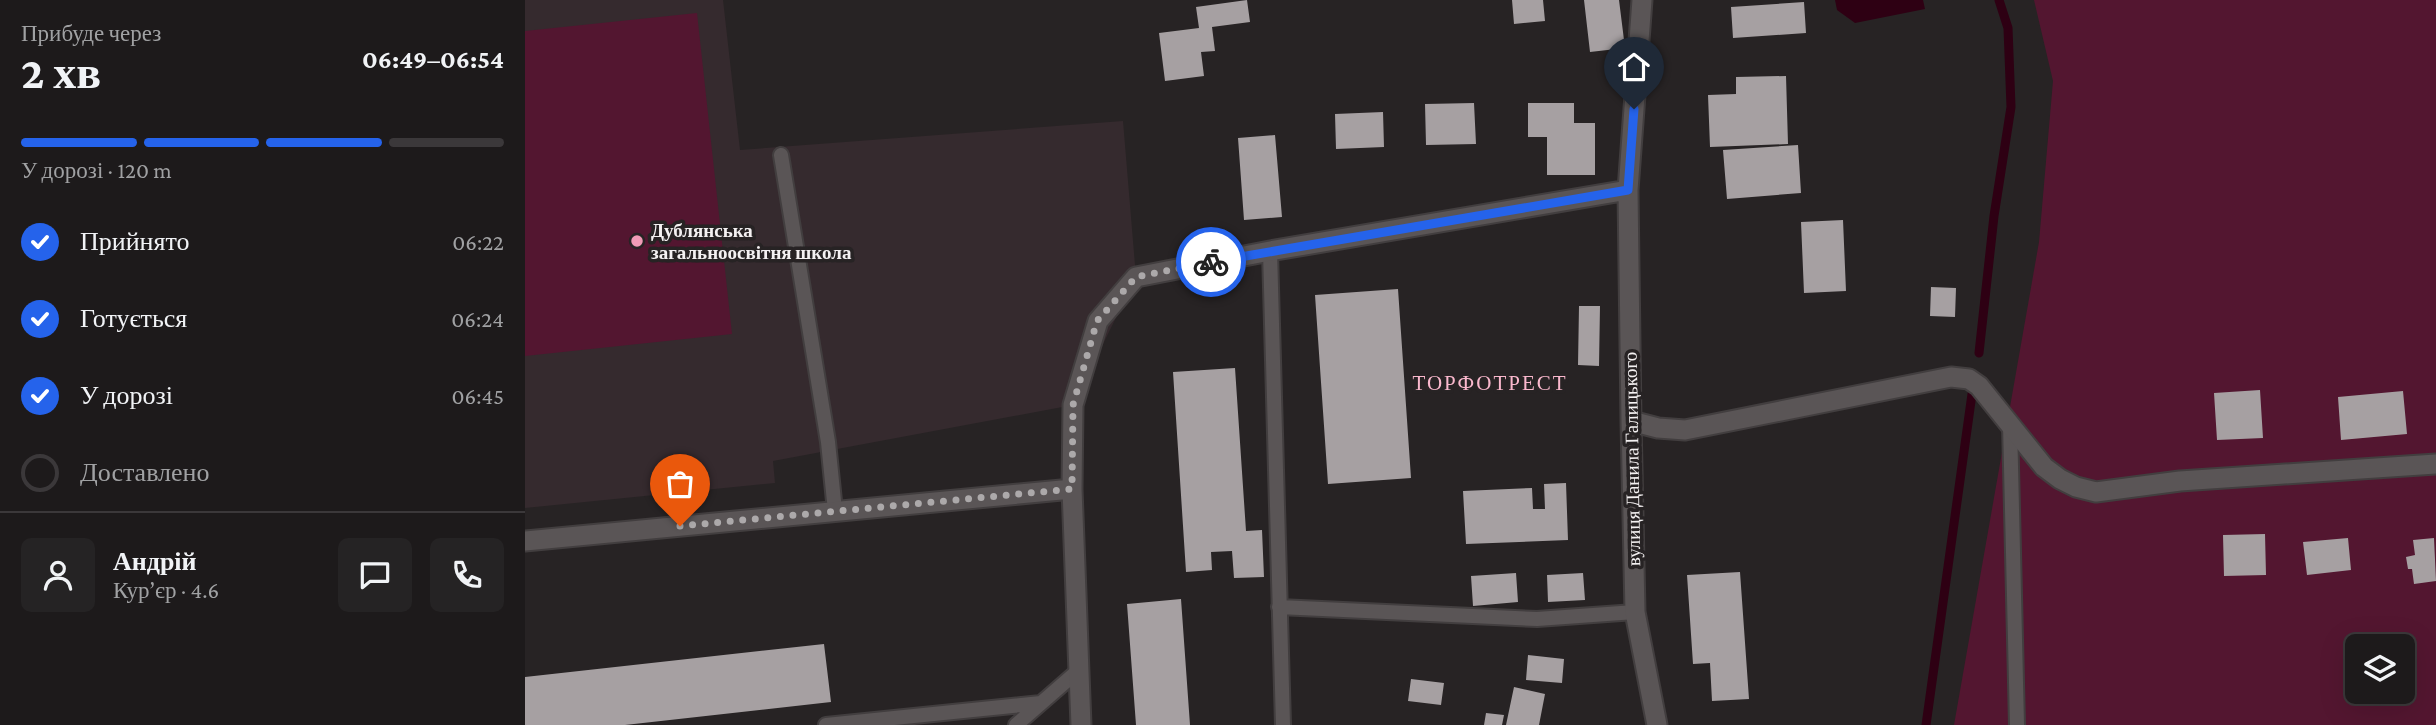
<!DOCTYPE html>
<html lang="uk">
<head>
<meta charset="utf-8">
<style>
	body { margin:0; font-family:"Crimson Pro",serif; background:#252324; color:#f1f3f6; height:100vh; display:flex; flex-direction:column; font-size:26px; white-space:nowrap }
	* { box-sizing:border-box; margin:0 }
	p { font-size:23px; color:#a0a1a3 }
	.icon { flex:none; width:38px; height:38px; fill:none; stroke:currentColor; stroke-width:2; stroke-linecap:round; stroke-linejoin:round }
	.map { position:relative; flex:1; overflow:hidden }
	.panel { display:flex; flex-direction:column; background:#1d1a1b; width:525px }
	.panel>* { flex:none }
	.controls { position:absolute; left:1820px; top:634px; display:grid; gap:14px }
	.controls a { display:grid; place-items:center; width:70px; height:70px; border-radius:10px; background:#1d1a1b; box-shadow:0 7px 28px #0002,0 0 0 2px #3b383a; font-size:35px }
	.pin { position:absolute; display:grid; place-items:center; width:60px; height:60px; color:#fff; margin:-72px -30px; border-radius:50% 50% 50% 0; rotate:-45deg; box-shadow:0 0 7px #0007 }
	.pin .icon { rotate:45deg }
	.courier { position:absolute; display:grid; place-items:center; width:70px; height:70px; margin:-35px; border:5px solid #2563eb; border-radius:50%; background:#fff; color:#222; box-shadow:0 2px 9px #0007 }
	.head em { font-style:normal; font-weight:700 }
	.head div { display:flex; flex-direction:column-reverse }
	.head { display:flex; align-items:center; justify-content:space-between; height:119px; padding:0 21px }
	h1 { font-size:46px; font-weight:700; line-height:52px }
	.bar { display:grid; grid-template-columns:repeat(4,1fr); gap:10px 7px; align-content:center; height:84px; padding:0 21px }
	.bar i { height:9px; border-radius:5px; background:#3b383a }
	.bar .on { background:#2563eb }
	.bar p { grid-column:span 4 }
	.line { display:flex; align-items:center; gap:18px; padding:0 21px; border-top:2px solid #3b383a }
	.line div { flex:1 }
	.round { display:grid; place-items:center; flex:none; width:74px; height:74px; border-radius:10px; background:#252324 }
	ol { padding:0 21px; list-style:none }
	li { display:flex; align-items:center; gap:21px; height:77px }
	li p { margin-inline-start:auto }
	li .icon { padding:7px; border-radius:50%; background:#2563eb; color:#fff; stroke-width:4 }
	li:last-child { color:#a0a1a3 }
	li i { width:38px; height:38px; border:4px solid #3b383a; border-radius:50% }
	main { display:flex; flex:1; min-height:0 }
	.map>svg:first-child { display:block }
	.built { fill:#352a2e }
	.green { fill:#531630; fill-rule:evenodd }
	.water { fill:#2e0013 }
	.lines { fill:none; stroke-linecap:round; stroke-linejoin:round }
	.stream { stroke:#2e0013; stroke-width:9 }
	.building { fill:#a6a0a2 }
	.service-casing { stroke:#423e3f; stroke-width:18 }
	.minor-casing { stroke:#423e3f; stroke-width:23 }
	.service { stroke:#5a5556; stroke-width:14 }
	.minor { stroke:#5a5556; stroke-width:19 }
	.done { stroke:#aca9aa; stroke-width:7; stroke-dasharray:0 12.6 }
	.route { stroke:#2563eb; stroke-width:9 }
	.poi-dot { fill:#f09ab6; stroke:#272324; stroke-width:2.5 }
	.labels { text-anchor:middle; dominant-baseline:central; stroke-width:7; stroke-linejoin:round; paint-order:stroke }
	.poi-label { font-size:19px; font-weight:bold; fill:#f4f1f2; stroke:#272324; text-anchor:start }
	.street-label { font-size:19px; fill:#f4f1f2; stroke:#272324 }
	.neighbourhood-label { font-size:21px; letter-spacing:2px; fill:#fab8cd; stroke:#272324 }
</style>
</head>
<body>
<main>
<section class="panel">
<div class="head"><div><h1>2 хв</h1><p>Прибуде через</p></div><em>06:49–06:54</em></div>
<div class="bar"><i class="on"></i><i class="on"></i><i class="on"></i><i></i><p>У дорозі · 120 m</p></div>
<ol>
<li><svg class="icon" aria-label="check" viewBox="0 0 24 24"><path d="M5 12l5 5 9-10"/></svg>Прийнято<p>06:22</p></li>
<li><svg class="icon" aria-label="check" viewBox="0 0 24 24"><path d="M5 12l5 5 9-10"/></svg>Готується<p>06:24</p></li>
<li><svg class="icon" aria-label="check" viewBox="0 0 24 24"><path d="M5 12l5 5 9-10"/></svg>У дорозі<p>06:45</p></li>
<li><i></i>Доставлено</li>
</ol>
<div class="line" style="height:126px"><a class="round"><svg class="icon" aria-label="person" viewBox="0 0 24 24"><circle cx="12" cy="8" r="4"/><path d="M4 21q1-7 8-7t8 7"/></svg></a><div><b>Андрій</b><p>Кур’єр · 4.6</p></div><a class="round"><svg class="icon" aria-label="chat" viewBox="0 0 24 24"><path d="M4 5h16v11H9l-5 4z"/></svg></a><a class="round"><svg class="icon" aria-label="phone" viewBox="0 0 24 24"><path d="M5 4h4l2 5-3 2q2 4 5 5l2-3 5 2v4C11 20 4 13 5 4z"/></svg></a></div>
</section>
<div class="map">
<svg width="1911" height="725" viewBox="0 0 1911 725">
	<rect width="100%" height="100%" fill="#272324"/>
	<path class="built" d="M0,0H198L215,150L598,121L611,277L548,405L248,461L250,483L0,508Z"/>
	<path class="green" d="M1509,0H1911V725H1429L1514,242L1528,81ZM1832,646H1878V691H1832Z
		M172,13L207,334L0,356V31Z"/>
	<path class="water" d="M1310,0H1398L1400,9L1330,23L1312,10Z"/>
	<g class="lines">
		<path class="stream" d="M1454,353L1469,216L1486,107L1483,28L1474,0
			M1401,725L1447,394"/>
	</g>
	<path class="building" d="M722,0L725,22L687,27L690,51L676,52L679,76L640,81L634,33L674,28L671,7Z
		M987,0H1018L1020,21L989,24Z
		M1059,0H1094L1100,48L1065,52Z
		M1279,2L1281,33L1208,38L1206,7Z
		M1261,76L1263,144L1185,147L1183,95L1211,94V77Z
		M949,103L951,144L901,145L900,104Z
		M1003,103H1049V123H1070V175H1022V137H1003Z
		M858,112L859,147L811,149L810,114Z
		M750,135L757,217L719,220L713,138Z
		M1273,145L1276,193L1202,199L1198,150Z
		M1318,220L1321,291L1279,293L1276,222Z
		M1406,287L1431,288L1430,317L1405,316Z
		M873,289L886,478L803,484L790,295Z
		M1054,306H1075L1074,366L1053,365Z
		M710,368L721,531L737,530L739,577L709,578L707,551L686,552L687,570L661,572L648,372Z
		M1735,390L1738,438L1692,440L1689,393Z
		M1878,391L1882,434L1816,440L1813,397Z
		M1041,483L1043,540L941,544L938,491L1007,488L1008,509H1020L1019,484Z
		M1740,534L1741,575L1699,576L1698,535Z
		M1823,538L1826,570L1782,575L1778,542Z
		M1909,538L1911,581L1889,584L1887,569H1883L1881,557L1890,555L1888,540Z
		M1215,572L1224,699L1187,701L1185,663L1168,664L1162,575Z
		M991,573L993,602L948,606L946,576Z
		M1058,573L1060,600L1023,602L1022,575Z
		M656,599L665,725H611L602,604Z
		M299,644L306,702L100,725H0V677Z
		M1003,655L1039,659L1037,683L1001,680Z
		M886,679L919,683L916,705L883,701Z
		M989,687L1020,694L1014,725H981Z
		M961,713L979,715L977,725H959Z"/>
	<g class="lines">
		<defs>
			<path id="service" d="M256,155L303,442L310,511
				M745,251L758,725
				M1485,423L1492,725
				M754,607L1012,619L1110,612
				M301,725L516,703
				M491,725L554,670"/>
			<path id="minor" d="M1117,0L1103,190L1106,421L1110,612L1132,725
				M1106,421L1133,428L1160,430L1426,377L1444,379L1454,386L1519,467L1535,479L1551,487L1571,492L1655,481L1911,464
				M0,541L547,489
				M556,725L547,489L548,405L573,321L611,277L745,251L1103,190"/>
		</defs>
		<use href="#service" class="service-casing"/>
		<use href="#minor" class="minor-casing"/>
		<use href="#service" class="service"/>
		<use href="#minor" class="minor"/>
	</g>
	<g class="lines">
		<path class="done" d="M155,526L547,489L548,405L572,321L611,277L686,262"/>
		<path class="route" d="M686,262L1103,190L1109,109"/>
	</g>
	<circle class="poi-dot" cx="112" cy="241" r="7"/>
	<g class="labels">
		<g class="poi-label">
			<text x="126" y="230">Дублянська<tspan x="126" dy="22">загальноосвітня школа</tspan></text>
		</g>
		<g class="street-label">
			<text transform="translate(1107 459) rotate(-91)">вулиця Данила Галицького</text>
		</g>
		<g class="neighbourhood-label">
			<text x="965" y="383">ТОРФОТРЕСТ</text>
		</g>
	</g>
</svg>
<div class="controls">
<a><svg class="icon" aria-label="layers" viewBox="0 0 24 24"><path d="M12 4l9 5-9 5-9-5zM3 14l9 5 9-5"/></svg></a>
</div>
<div class="pin" style="left:155px;top:526px;background:#ea580c"><svg class="icon" aria-label="bag" viewBox="0 0 24 24"><path d="M5 8h14l-1 12H6zM9 8a3 3 0 0 1 6 0"/></svg></div>
<div class="pin" style="left:1109px;top:109px;background:#1f2937"><svg class="icon" aria-label="home" viewBox="0 0 24 24"><path d="M3 11l9-7 9 7M6 9v11h12V9"/></svg></div>
<div class="courier" style="left:686px;top:262px"><svg class="icon" aria-label="bike" viewBox="0 0 24 24"><circle cx="6" cy="16" r="4"/><circle cx="18" cy="16" r="4"/><path d="M6 16l4-8h5l3 8M10 8l3 8H6M13 5h3"/></svg></div>
</div>
</main>
</body>
</html>
